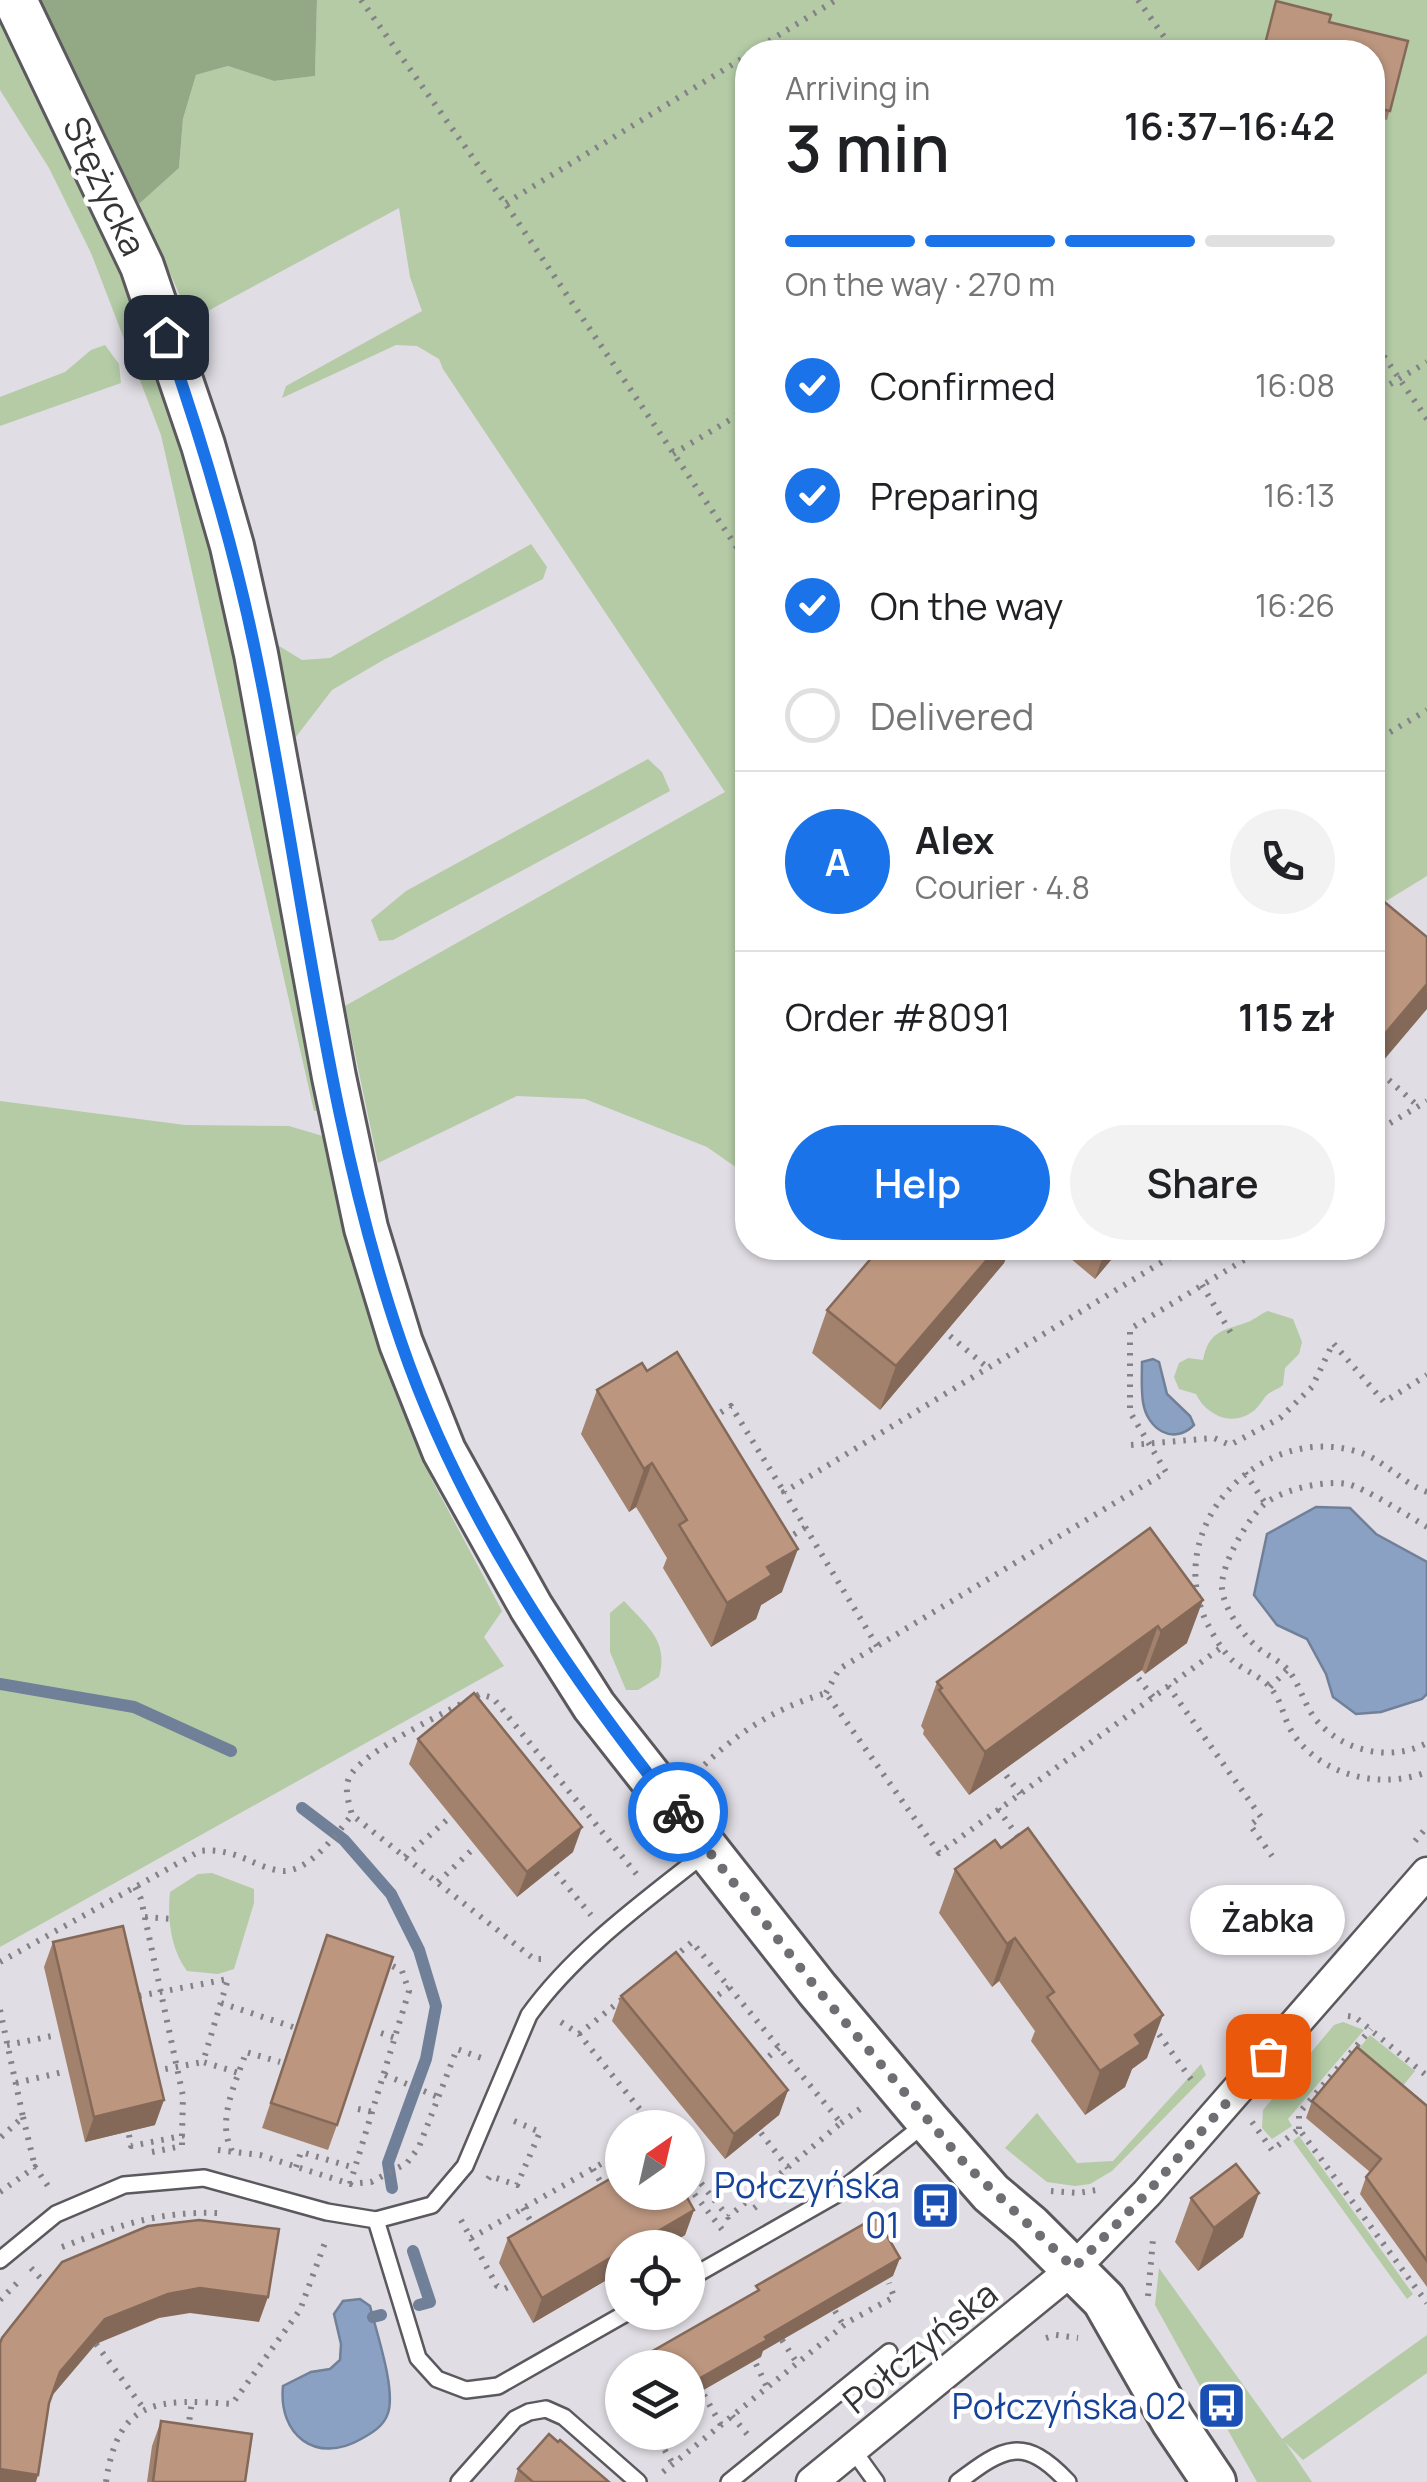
<!DOCTYPE html>
<html lang="en">
<head>
<meta charset="utf-8">
<style>
	body { margin:0; font-family:Manrope,sans-serif; background:#f2f2f2; color:#202124; height:100vh; display:flex; flex-direction:column; font-size:38px; white-space:nowrap }
	* { box-sizing:border-box; margin:0 }
	p { font-size:32px; color:#757577 }
	.icon { flex:none; width:55px; height:55px; fill:none; stroke:currentColor; stroke-width:2; stroke-linecap:round; stroke-linejoin:round }
	.map { position:relative; flex:1; overflow:hidden }
	.side { position:absolute; left:735px; top:40px; width:650px; height:1220px; display:flex; flex-direction:column; background:#fff; border-radius:40px; box-shadow:0 2px 8px #0004 }
	.side>* { flex:none }
	.needle { width:65px; rotate:34deg }
	.buttons { position:absolute; left:605px; top:2110px; display:grid; gap:20px }
	.buttons a { display:grid; place-items:center; width:100px; height:100px; border-radius:50%; background:#fff; box-shadow:0 2px 8px #0004; font-size:50px }
	.pin { position:absolute; display:grid; place-items:center; width:85px; height:85px; color:#fff; margin:-42px; border-radius:20px; box-shadow:0 5px 15px #0006 }
	.courier { position:absolute; display:grid; place-items:center; width:100px; height:100px; margin:-50px; border:8px solid #1a73e8; border-radius:50%; background:#fff; color:#222; box-shadow:0 2px 12px #0007 }
	.bubble { position:absolute; height:70px; border-radius:35px; background:#fff; box-shadow:0 2px 8px #0004; font-size:32px; font-weight:600; line-height:70px; text-align:center }
	.headline em { font-style:normal; font-weight:600 }
	.headline div { display:flex; flex-direction:column-reverse }
	.headline { display:flex; align-items:center; justify-content:space-between; height:170px; padding:0 50px }
	h1 { font-size:65px; font-weight:600; line-height:75px }
	.bar { display:grid; grid-template-columns:repeat(4,1fr); gap:15px 10px; align-content:center; height:120px; padding:0 50px }
	.bar i { height:12px; border-radius:8px; background:#e0e0e0 }
	.bar .on { background:#1a73e8 }
	.bar p { grid-column:span 4 }
	.line { display:flex; align-items:center; gap:25px; padding:0 50px; border-top:2px solid #e0e0e0 }
	.line div { flex:1 }
	.round { display:grid; place-items:center; flex:none; width:105px; height:105px; border-radius:52px; background:#f2f2f2 }
	ol { padding:0 50px; list-style:none }
	li { display:flex; align-items:center; gap:30px; height:110px }
	li p { margin-inline-start:auto }
	li .icon { padding:10px; border-radius:50%; background:#1a73e8; color:#fff; stroke-width:4 }
	li:last-child { color:#757577 }
	li i { width:55px; height:55px; border:5px solid #e0e0e0; border-radius:50% }
	.primary-button { display:flex; gap:20px; margin-top:auto; padding:20px 50px }
	.primary-button a { flex:1; height:115px; border-radius:60px; background:#1a73e8; color:#fff; font-size:40px; font-weight:600; line-height:115px; text-align:center }
	.primary-button a+a { background:#f2f2f2; color:#202124 }
	.map>svg:first-child { display:block }
	.green { fill:#b4cba6 }
	.forest { fill:#93a986 }
	.water { fill:#8aa1c3; stroke:#708099; stroke-width:2.5 }
	.lines { fill:none; stroke-linecap:round; stroke-linejoin:round }
	.stream { stroke:#708099; stroke-width:12 }
	.lane-casing { stroke:#5b595e; stroke-width:20 }
	.street-casing { stroke:#5b595e; stroke-width:35 }
	.secondary-casing { stroke:#5b595e; stroke-width:48 }
	.path { stroke:#848287; stroke-width:6; stroke-dasharray:2.5 8; stroke-linecap:butt }
	.lane { stroke:#fff; stroke-width:15 }
	.street { stroke:#fff; stroke-width:30 }
	.secondary { stroke:#fff; stroke-width:42 }
	.wall { fill:#a2816d }
	.shaded-wall { fill:#846959 }
	.building { fill:#bc967f; stroke:#846959; stroke-width:2.5 }
	.done { stroke:#706e73; stroke-width:10; stroke-dasharray:0 18 }
	.route { stroke:#1a73e8; stroke-width:12 }
	.labels { text-anchor:middle; dominant-baseline:central; stroke-width:9; stroke-linejoin:round; paint-order:stroke }
	.street-label { font-size:35px; fill:#343336; stroke:#fff }
	.transit-label { font-size:35px; fill:#164399; stroke:#fff; text-anchor:end }
</style>
</head>
<body>
<div class="map">
<svg width="1427" height="2482" viewBox="0 0 1427 2482">
	<rect width="100%" height="100%" fill="#e0dde4"/>
	<path class="green" d="M317,0H1427V876L1373,909L1372,52H748L747,1175L707,1147L585,1099L517,1096L378,1163L345,1006L725,792L443,369L439,359L417,346L396,345L282,398L286,386L422,311L410,277L399,208L191,320L139,204L179,168L183,119L196,75L228,66L274,81L315,76Z
		M0,23L114,248L207,522L321,1110L314,1111L161,435L91,253L49,168L0,90Z
		M105,345L119,364L121,383L0,426V397L65,372L91,350Z
		M531,544L547,567L543,579L385,659L332,690L292,742L271,641L302,660L330,658Z
		M648,759L662,772L670,791L393,940L379,941L371,920L406,891Z
		M0,1101L185,1125L289,1126L326,1137L334,1184L356,1276L432,1480L502,1611L484,1637L504,1666L0,1947Z
		M1268,1311L1293,1319L1302,1342L1299,1354L1285,1368L1283,1385C1279,1389 1273,1390 1268,1394C1263,1398 1259,1408 1252,1412C1232,1427 1206,1415 1196,1394L1179,1389L1174,1377L1179,1363L1188,1358L1203,1360C1209,1331 1222,1331 1245,1323C1253,1321 1260,1314 1268,1311Z
		M624,1601C647,1626 669,1641 659,1677L638,1690H626L610,1652V1613Z
		M212,1873L254,1889V1903L234,1969L218,1974L187,1971C171,1950 167,1919 170,1892L198,1874Z
		M1343,2022L1364,2030L1288,2119L1292,2126L1272,2139L1262,2128L1263,2110L1334,2025Z
		M1370,2035L1415,2071L1397,2093L1353,2056Z
		M1201,2064L1206,2075L1112,2171L1090,2184L1075,2186L1047,2182L1005,2148L1037,2113L1077,2163L1113,2161Z
		M1299,2136L1413,2294L1407,2299L1293,2141Z
		M1159,2268L1282,2439L1427,2335V2373L1303,2460L1285,2442L1312,2482H1257L1220,2416L1229,2410L1216,2389L1205,2395L1155,2305Z"/>
	<path class="forest" d="M34,0H317L315,76L274,81L228,66L196,75L183,119L179,168L139,204Z"/>
	<path class="water" d="M1153,1359L1159,1362L1167,1394L1190,1416L1194,1425C1173,1446 1147,1429 1143,1402C1141,1389 1142,1375 1142,1362Z
		M1316,1507L1350,1508L1376,1534L1427,1562V1694L1422,1699L1381,1712L1356,1714L1333,1697L1326,1674L1307,1639L1277,1625L1254,1595L1267,1534Z
		M360,2299L370,2306C376,2331 396,2389 388,2413C384,2426 372,2433 361,2439C316,2465 278,2435 283,2386L311,2372L330,2369L340,2360L341,2344L334,2314L343,2301Z"/>
	<g class="lines">
		<path class="stream" d="M0,1684L134,1707L231,1751
			M302,1808L344,1840L391,1894L419,1950L436,2006L426,2059L388,2163L392,2188
			M413,2251L430,2302L419,2305
			M373,2317L381,2315"/>
		<defs>
			<path id="lane" d="M376,2220L418,2358L437,2379L466,2390L498,2386L628,2312
				M0,2260L56,2214L124,2185L204,2178L327,2212L376,2220L432,2205L465,2166L529,2015C576,1950 645,1901 708,1851
				M688,2279L837,2194L926,2123
				M853,2450L876,2482
				M459,2482L515,2419L529,2412L546,2409L564,2417L638,2482
				M729,2482L889,2352
				M958,2482C1004,2447 1024,2435 1068,2482"/>
			<path id="street" d="M812,2482L1074,2268L1147,2193L1427,1873"/>
			<path id="secondary" d="M15,0L142,266L203,445L232,546L256,654L334,1077L366,1228L401,1343L444,1451L531,1607L594,1706L817,1989L928,2121L991,2193L1030,2226L1104,2300L1173,2421L1214,2482"/>
		</defs>
		<use href="#lane" class="lane-casing"/>
		<use href="#street" class="street-casing"/>
		<use href="#secondary" class="secondary-casing"/>
		<path class="path" d="M361,0L505,203L748,564
			M1138,0L1175,52
			M751,52L836,0
			M506,203L748,55
			M1372,339L1427,419
			M1372,395L1427,362
			M673,454L748,409
			M1372,743L1427,710
			M1381,1073L1418,1106
			M1372,1134L1427,1101
			M1202,1285L1231,1333
			M950,1336L988,1368
			M712,1418L731,1406L784,1492
			M1131,1445L1214,1438L1230,1445L1280,1418L1312,1387L1333,1343L1384,1402L1427,1375
			M1245,1473L1265,1503
			M1427,1492C1400,1482 1383,1458 1355,1451C1258,1424 1163,1527 1206,1621C1212,1633 1221,1649 1231,1659C1243,1671 1263,1676 1273,1691C1282,1703 1284,1719 1292,1732C1320,1776 1381,1790 1427,1772
			M1427,1527C1412,1518 1362,1486 1347,1484C1325,1480 1285,1489 1267,1502C1249,1515 1220,1566 1222,1588C1223,1607 1242,1634 1256,1646C1265,1655 1278,1659 1287,1669C1300,1683 1304,1706 1317,1721C1344,1752 1391,1762 1427,1743
			M785,1540L806,1527
			M877,1646L784,1492L1185,1248
			M1132,1670L1153,1697
			M1168,1686L1261,1817L1250,1825L1272,1856
			M1270,1687L1287,1670
			M826,1693L839,1669L1166,1472L1130,1412V1329L1252,1255L1248,1248
			M1000,1767L1020,1794
			M697,1772C736,1733 773,1709 826,1693L939,1853L1222,1647
			M998,1809L1021,1841
			M1415,1841L1427,1827
			M405,1857L448,1819
			M556,1873L591,1915
			M438,1882L474,1848
			M145,1917L173,1919
			M673,1958L692,1942L841,2123L751,2198
			M541,1959H534L352,1815C349,1803 344,1790 349,1778C361,1751 451,1710 480,1694L493,1698L638,1876
			M0,1962L200,1851C217,1849 231,1853 246,1859C258,1864 272,1871 285,1871C312,1869 336,1834 352,1815
			M139,1996L228,1979L203,2062L239,2073
			M710,2001L729,1987
			M221,2003L293,2027
			M0,2010L23,2117L0,2138
			M1348,2016L1355,2017L1427,2076
			M561,2022L579,2034L655,2128
			M1153,2026L1195,2085
			M381,2033L396,2038
			M579,2034L625,1997
			M7,2045L57,2035
			M761,2063L779,2048
			M155,2071L203,2062
			M385,2075L438,2097
			M16,2083L67,2071
			M358,2109L373,2112
			M23,2117L35,2167
			M1252,2122L1272,2150L1299,2129L1427,2303
			M841,2123L864,2106
			M1299,2129V2113L1371,2029
			M761,2133L788,2168
			M129,2135L131,2146L182,2136L183,2096L141,1899L135,1887
			M218,2150L260,2155L350,2184L371,2182L407,2163L419,2147L457,2049L484,2059
			M232,2151C216,2120 236,2083 246,2052L280,2062
			M152,2152L182,2146V2136
			M296,2167L301,2152L355,2168
			M688,2167L728,2217L751,2198L757,2206L753,2209
			M593,2169L603,2186
			M488,2179L490,2176L517,2185L540,2132L514,2121
			M350,2184L409,1991L402,1971L385,1962
			M688,2186L724,2232
			M1051,2191L1078,2193L1103,2189
			M0,2192L35,2167L50,2189
			M523,2208L533,2225
			M461,2220L497,2286L504,2289L510,2286
			M471,2238L622,2152
			M62,2247C117,2226 158,2211 218,2213
			M31,2268L48,2286
			M1148,2296L1153,2239
			M0,2300L17,2283
			M835,2311L844,2326
			M1046,2338L1056,2335L1078,2338
			M782,2340L797,2363
			M96,2344L144,2409
			M756,2364L767,2387
			M704,2395L721,2425
			M732,2416L747,2434
			M188,2430L192,2401
			M654,2432L673,2464
			M663,2472L848,2322L894,2297L889,2283
			M106,2482C118,2397 160,2399 232,2404L300,2310L326,2240"/>
		<use href="#lane" class="lane"/>
		<use href="#street" class="street"/>
		<use href="#secondary" class="secondary"/>
	</g>
	<path class="wall" d="M1276,1L1331,15L1329,22L1408,41L1387,120L1372,116V52H1262Z
		M880,1248H1010L1004,1263L880,1410L812,1353L827,1310Z
		M1058,1248H1121L1095,1279Z
		M597,1390L782,1592L761,1605L756,1619L711,1647L663,1568L667,1558L636,1507L629,1512L581,1434Z
		M1150,1528L1187,1643L1145,1674L1142,1670L969,1795L923,1734L924,1730L921,1726L937,1682Z
		M418,1739L573,1852L517,1897L409,1764Z
		M955,1869L1147,2058L1132,2069L1125,2087L1085,2115L1031,2041L1035,2031L999,1981L992,1987L939,1913Z
		M327,1935L337,2125L328,2150L262,2128Z
		M53,1942L155,2125L85,2142L44,1967Z
		M621,1996L788,2090L779,2115L725,2159L612,2021Z
		M1312,2101L1427,2106V2287L1360,2194L1366,2177L1370,2172L1306,2118Z
		M1191,2198L1243,2237L1198,2271L1175,2242Z
		M694,2210L685,2235L663,2248H622V2271L533,2323L499,2263L508,2238Z
		M622,2370V2394L617,2384Z
		M161,2421L245,2482H147L152,2446Z
		M518,2469L609,2482H514Z"/>
	<path class="shaded-wall" d="M1427,984V1009L1372,1074V1049Z
		M997,1248H1010L1004,1263L880,1410L896,1366Z
		M1106,1248H1121L1095,1279Z
		M652,1463L636,1507L629,1512L644,1469Z
		M798,1549L782,1592L761,1605L756,1619L711,1647L727,1603L767,1567Z
		M1203,1600L1187,1643L1145,1674L1161,1631Z
		M1158,1626L1142,1670L969,1795L985,1752Z
		M582,1827L573,1852L517,1897L527,1872Z
		M1015,1938L999,1981L992,1987L1007,1944Z
		M1163,2015L1147,2058L1132,2069L1125,2087L1085,2115L1100,2071L1135,2035Z
		M788,2090L779,2115L725,2159L734,2134Z
		M164,2100L155,2125L85,2142L94,2117Z
		M1259,2193L1243,2237L1198,2271L1214,2228Z
		M694,2210L685,2235L663,2248H629Z
		M622,2251V2271L533,2323L542,2298Z
		M900,2258L893,2276L763,2351L761,2357L688,2399V2385L765,2337Z
		M200,2288L268,2297L259,2322L190,2313L159,2318L96,2344L51,2397L60,2372L105,2319L168,2294Z
		M0,2469L38,2475L36,2482H0Z"/>
	<path class="building" d="M1276,1L1331,15L1329,22L1408,41L1390,111L1372,107V52H1263Z
		M1382,900L1427,937V984L1372,1049V911Z
		M880,1248H997L896,1366L827,1310Z
		M677,1352L798,1549L767,1567L772,1575L727,1603L679,1525L687,1520L652,1463L644,1469L597,1390L642,1363L647,1371Z
		M1150,1528L1203,1600L1161,1631L1158,1626L985,1752L939,1690L942,1688L937,1682Z
		M474,1693L582,1827L527,1872L418,1739Z
		M1028,1828L1163,2015L1135,2035L1141,2044L1100,2071L1047,1997L1054,1992L1015,1938L1007,1944L955,1869L995,1840L1001,1848Z
		M123,1926L164,2100L94,2117L53,1942Z
		M327,1935L393,1957L337,2125L271,2103Z
		M676,1952L788,2090L734,2134L621,1996Z
		M1357,2047L1427,2106V2261L1366,2177L1381,2159L1312,2101Z
		M1236,2164L1259,2193L1214,2228L1191,2198Z
		M622,2172V2192H684L694,2210L629,2248H622V2251L542,2298L508,2238Z
		M876,2217L900,2258L765,2337L767,2340L688,2385V2368H623L759,2290L756,2286Z
		M199,2220L279,2229L268,2297L200,2288L168,2294L105,2319L60,2372L49,2403L38,2475L0,2469V2343L2,2338L62,2262L148,2226Z
		M161,2421L252,2434L245,2482H153Z
		M549,2434L558,2442L560,2440L609,2482H533L518,2469Z"/>
	<g class="lines">
		<path class="done" d="M678,1812L817,1989L966,2165L1074,2268L1147,2193L1268,2056"/>
		<path class="route" d="M166,337C202,441 233,543 255,650C303,879 325,1121 401,1342C460,1515 565,1671 678,1812"/>
	</g>
	<defs>
		<symbol id="bus-square" viewBox="-11 -11 22 22"><rect x="-9" y="-9" width="18" height="18" rx="4" fill="#1a4fb4" stroke="#fff"/><path d="M-5-6H5V4H4V6H2V4H-2V6H-4V4H-5ZM-3.5-4V0h7V-4ZM-3.5 1.2v1.5H-2V1.2ZM2 1.2v1.5H3.5V1.2Z" fill="#fff"/></symbol>
	</defs>
	<g fill-rule="evenodd">
		<use href="#bus-square" x="908" y="2178" width="55" height="55"/>
		<use href="#bus-square" x="1194" y="2378" width="55" height="55"/>
	</g>
	<g class="labels">
		<g class="street-label">
			<text transform="translate(105 186) rotate(65)">Stężycka</text>
			<text transform="translate(920 2347) rotate(-39)">Połczyńska</text>
		</g>
		<g class="transit-label">
			<text x="900" y="2185">Połczyńska<tspan x="900" dy="40">01</tspan></text>
			<text x="1186" y="2406">Połczyńska 02</text>
		</g>
	</g>
</svg>
<div class="buttons">
<a><svg class="needle" viewBox="-14 -14 28 28"><path d="M0-13l5 13h-10z" fill="#e53935"/><path d="M0 13l5-13h-10z" fill="#757577"/></svg></a>
<a><svg class="icon" aria-label="locate" viewBox="0 0 24 24"><circle cx="12" cy="12" r="6"/><path d="M12 2v4M12 18v4M2 12h4M18 12h4"/></svg></a>
<a><svg class="icon" aria-label="layers" viewBox="0 0 24 24"><path d="M12 4l9 5-9 5-9-5zM3 14l9 5 9-5"/></svg></a>
</div>
<div class="pin" style="left:1268px;top:2056px;background:#ea580c"><svg class="icon" aria-label="bag" viewBox="0 0 24 24"><path d="M5 8h14l-1 12H6zM9 8a3 3 0 0 1 6 0"/></svg></div>
<div class="pin" style="left:166px;top:337px;background:#1f2937"><svg class="icon" aria-label="home" viewBox="0 0 24 24"><path d="M3 11l9-7 9 7M6 9v11h12V9"/></svg></div>
<div class="courier" style="left:678px;top:1812px"><svg class="icon" aria-label="bike" viewBox="0 0 24 24"><circle cx="6" cy="16" r="4"/><circle cx="18" cy="16" r="4"/><path d="M6 16l4-8h5l3 8M10 8l3 8H6M13 5h3"/></svg></div>
<div class="bubble" style="left:1190px;top:1885px;width:155px">Żabka</div>
<section class="side">
<div class="headline"><div><h1>3 min</h1><p>Arriving in</p></div><em>16:37–16:42</em></div>
<div class="bar"><i class="on"></i><i class="on"></i><i class="on"></i><i></i><p>On the way · 270 m</p></div>
<ol>
<li><svg class="icon" aria-label="check" viewBox="0 0 24 24"><path d="M5 12l5 5 9-10"/></svg>Confirmed<p>16:08</p></li>
<li><svg class="icon" aria-label="check" viewBox="0 0 24 24"><path d="M5 12l5 5 9-10"/></svg>Preparing<p>16:13</p></li>
<li><svg class="icon" aria-label="check" viewBox="0 0 24 24"><path d="M5 12l5 5 9-10"/></svg>On the way<p>16:26</p></li>
<li><i></i>Delivered</li>
</ol>
<div class="line" style="height:180px"><b class="round" style="background:#1a73e8;color:#fff">A</b><div><b>Alex</b><p>Courier · 4.8</p></div><a class="round"><svg class="icon" aria-label="phone" viewBox="0 0 24 24"><path d="M5 4h4l2 5-3 2q2 4 5 5l2-3 5 2v4C11 20 4 13 5 4z"/></svg></a></div>
<div class="line" style="height:130px"><div>Order #8091</div><b>115 zł</b></div>
<div class="primary-button"><a>Help</a><a>Share</a></div>
</section>
</div>
</body>
</html>
